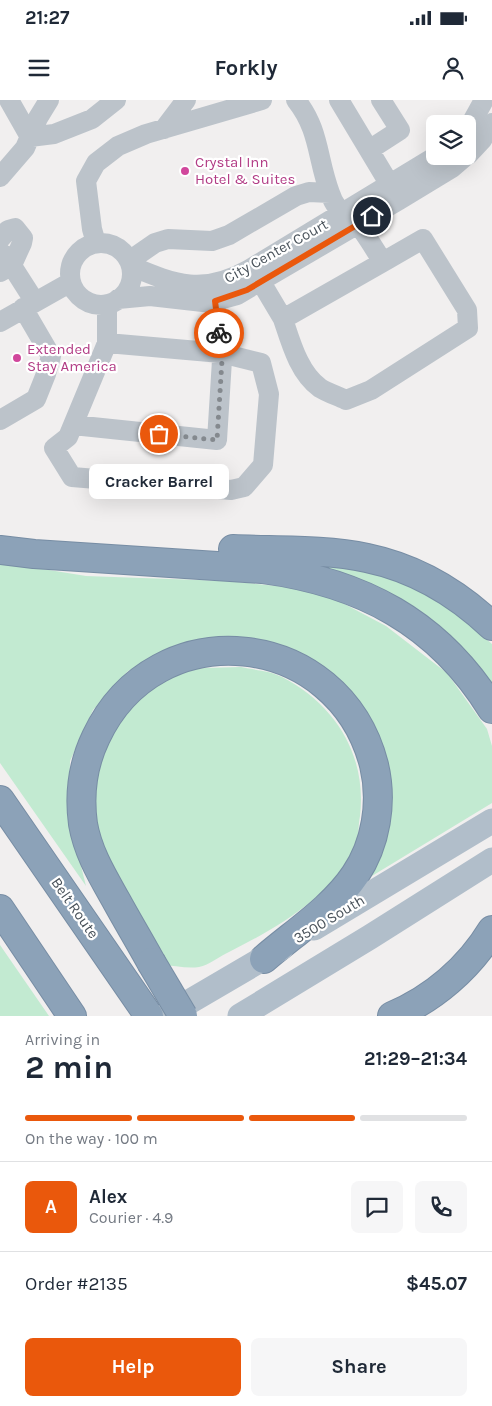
<!DOCTYPE html>
<html lang="en">
<head>
<meta charset="utf-8">
<style>
	body { margin:0; font-family:Karla,sans-serif; background:#f6f6f7; color:#1f2937; height:100vh; display:flex; flex-direction:column; font-size:19px; white-space:nowrap }
	* { box-sizing:border-box; margin:0 }
	p { font-size:16px; color:#747a83 }
	.icon { flex:none; width:28px; height:28px; fill:none; stroke:currentColor; stroke-width:2; stroke-linecap:round; stroke-linejoin:round }
	.map { position:relative; height:916px; overflow:hidden }
	.side { display:flex; flex-direction:column; background:#fff; flex:1 }
	.side>* { flex:none }
	.fabs { position:absolute; left:426px; top:15px; display:grid; gap:10px }
	.fabs a { display:grid; place-items:center; width:50px; height:50px; border-radius:8px; background:#fff; box-shadow:0 5px 20px #0002; font-size:25px }
	.pin { position:absolute; display:grid; place-items:center; width:42px; height:42px; color:#fff; margin:-21px; border:2px solid #fff; border-radius:50%; box-shadow:0 1px 5px #0007 }
	.courier { position:absolute; display:grid; place-items:center; width:50px; height:50px; margin:-25px; border:4px solid #ea580c; border-radius:50%; background:#fff; color:#222; box-shadow:0 1px 6px #0007 }
	.bubble { position:absolute; height:35px; border-radius:8px; background:#fff; box-shadow:0 5px 20px #0002; font-size:16px; font-weight:700; line-height:35px; text-align:center }
	.overview em { font-style:normal; font-weight:700 }
	.overview div { display:flex; flex-direction:column-reverse }
	.overview { display:flex; align-items:center; justify-content:space-between; height:85px; padding:0 25px }
	h1 { font-size:32px; font-weight:700; line-height:38px }
	.bar { display:grid; grid-template-columns:repeat(4,1fr); gap:8px 5px; align-content:center; height:60px; padding:0 25px }
	.bar i { height:6px; border-radius:4px; background:#e0e1e3 }
	.bar .on { background:#ea580c }
	.bar p { grid-column:span 4 }
	.line { display:flex; align-items:center; gap:12px; padding:0 25px; border-top:1px solid #e0e1e3 }
	.line div { flex:1 }
	.round { display:grid; place-items:center; flex:none; width:52px; height:52px; border-radius:8px; background:#f6f6f7 }
	.primary-button { display:flex; gap:10px; margin-top:auto; padding:10px 25px }
	.primary-button a { flex:1; height:58px; border-radius:8px; background:#ea580c; color:#fff; font-size:20px; font-weight:700; line-height:58px; text-align:center }
	.primary-button a+a { background:#f6f6f7; color:#1f2937 }
	.status { display:flex; justify-content:space-between; align-items:center; height:35px; padding:0 25px; background:#fff; direction:ltr }
	.status svg { height:14px; fill:currentColor }
	header { display:flex; justify-content:space-between; align-items:center; height:65px; padding:0 25px; background:#fff; font-size:22px; font-weight:700 }
	.map>svg:first-child { display:block }
	.green { fill:#c2ead1 }
	.lines { fill:none; stroke-linecap:round; stroke-linejoin:round }
	.highway-casing { stroke:#778da4; stroke-width:30 }
	.minor { stroke:#bcc3ca; stroke-width:20 }
	.major { stroke:#b1beca; stroke-width:25 }
	.highway { stroke:#8ca2b8; stroke-width:28 }
	.highway-bridge-casing { stroke:#778da4; stroke-width:30; stroke-linecap:butt }
	.highway-bridge { stroke:#8ca2b8; stroke-width:28 }
	.done { stroke:#84898e; stroke-width:5; stroke-dasharray:0 9 }
	.route { stroke:#ea580c; stroke-width:6 }
	.hotel-dot { fill:#d1479c; stroke:#fff; stroke-width:2 }
	.labels { text-anchor:middle; dominant-baseline:central; stroke-width:4.5; stroke-linejoin:round; paint-order:stroke }
	.hotel-label { font-size:15px; fill:#b23c85; stroke:#fff; text-anchor:start }
	.street-label { font-size:15px; fill:#49525a; stroke:#fff }
</style>
</head>
<body>
<div class="status"><b>21:27</b><svg viewBox="0 0 49 12"><path d="M0 12V9h3v3zM5 12V6h3v6zM10 12V3h3v9zM15 12V0h3v12zM26 1h20v11H26zM47 4h2v5h-2z"/></svg></div>
<header><svg class="icon" aria-label="menu" viewBox="0 0 24 24"><path d="M4 6h16M4 12h16M4 18h16"/></svg>Forkly<svg class="icon" aria-label="person" viewBox="0 0 24 24"><circle cx="12" cy="8" r="4"/><path d="M4 21q1-7 8-7t8 7"/></svg></header>
<div class="map">
<svg width="492" height="916" viewBox="0 0 492 916">
	<rect width="100%" height="100%" fill="#f1efef"/>
	<path class="green" d="M267,461L389,472L445,503L492,544V591L442,537Z
		M0,462L86,476L227,481L318,490L386,526L447,573L487,629L492,646V703L362,782L380,651L310,564L246,537L183,545L128,571L93,610L70,661L69,718L86,786L0,663Z
		M241,567C254,570 271,571 282,577C336,605 367,656 360,716C358,726 359,738 355,746C333,797 276,828 229,852C220,856 209,865 199,867C187,869 173,865 161,865L101,759L86,705L92,661L125,607L175,571L204,568Z
		M0,845L49,916H0Z"/>
	<g class="lines">
		<defs>
			<path id="highway" d="M233,449C276,451 325,449 367,458C415,468 456,492 492,526
				M0,450L34,454L262,469C361,482 438,522 492,609
				M0,700L149,916
				M0,809L72,916
				M151,862C140,842 128,822 117,802C103,777 88,753 83,724C79,695 83,664 96,637C156,509 339,528 374,665C383,702 376,744 355,775C333,808 294,833 264,859
				M392,916C433,899 469,868 492,830"/>
		</defs>
		<use href="#highway" class="highway-casing"/>
		<path class="minor" d="M9,0L30,37L54,34L92,19L116,0
			M339,0L396,95
			M164,29L186,0
			M468,29L484,0
			M369,50L400,30L381,0
			M468,55L482,40L492,23
			M0,77L25,48L38,18L49,0
			M0,139L8,130L15,128L23,138L22,143L12,165L0,172
			M96,143L92,129L86,81L96,63L118,46L146,34L262,0
			M70 174a31 31 0 1 1 62 0a31 31 0 1 1-62 0Z
			M5,155L35,202
			M129,161L155,143L168,139L212,141L229,135L296,96L309,92L330,93
			M131,166C176,185 203,195 248,170L436,56
			M261,182L283,219L383,162C376,152 365,132 357,124C345,112 336,112 330,93C317,59 320,30 296,0
			M118,199L150,196L203,202L215,201L237,195L399,100L452,68L466,56
			M107,204V243L73,325L217,340L222,260L213,185
			M283,219C291,243 299,273 320,288C328,293 338,296 346,300L371,290L468,228L467,210L423,139L383,162
			M0,222L71,182
			M0,320L36,299L46,274L51,256L23,208
			M73,325L68,337L54,348L72,377L231,390L244,387L263,365L269,294L261,263L221,253L107,243"/>
		<path class="major" d="M314,828L492,721
			M165,916L281,848
			M240,916L370,837L492,760"/>
		<use href="#highway" class="highway"/>
		<defs>
			<path id="highway-bridge" d="M151,862L183,916"/>
		</defs>
		<use href="#highway-bridge" class="highway-bridge-casing"/>
		<use href="#highway-bridge" class="highway-bridge"/>
	</g>
	<g class="lines">
		<path class="done" d="M159,334L217,340L222,260L219,233"/>
		<path class="route" d="M219,233L215,201L247,190L372,116"/>
	</g>
	<g class="hotel-dot">
		<circle cx="185" cy="71" r="5"/>
		<circle cx="17" cy="258" r="5"/>
	</g>
	<g class="labels">
		<g class="hotel-label">
			<text x="195" y="62">Crystal Inn<tspan x="195" dy="17">Hotel &amp; Suites</tspan></text>
			<text x="27" y="249">Extended<tspan x="27" dy="17">Stay America</tspan></text>
		</g>
		<g class="street-label">
			<text transform="translate(276 151) rotate(-29)">City Center Court</text>
			<text transform="translate(75 808) rotate(55)">Belt Route</text>
			<text transform="translate(329 819) rotate(-31)">3500 South</text>
		</g>
	</g>
</svg>
<div class="fabs">
<a><svg class="icon" aria-label="layers" viewBox="0 0 24 24"><path d="M12 4l9 5-9 5-9-5zM3 14l9 5 9-5"/></svg></a>
</div>
<div class="pin" style="left:159px;top:334px;background:#ea580c"><svg class="icon" aria-label="bag" viewBox="0 0 24 24"><path d="M5 8h14l-1 12H6zM9 8a3 3 0 0 1 6 0"/></svg></div>
<div class="pin" style="left:372px;top:116px;background:#1f2937"><svg class="icon" aria-label="home" viewBox="0 0 24 24"><path d="M3 11l9-7 9 7M6 9v11h12V9"/></svg></div>
<div class="courier" style="left:219px;top:233px"><svg class="icon" aria-label="bike" viewBox="0 0 24 24"><circle cx="6" cy="16" r="4"/><circle cx="18" cy="16" r="4"/><path d="M6 16l4-8h5l3 8M10 8l3 8H6M13 5h3"/></svg></div>
<div class="bubble" style="left:89px;top:364px;width:140px">Cracker Barrel</div>
</div>
<section class="side">
<div class="overview"><div><h1>2 min</h1><p>Arriving in</p></div><em>21:29–21:34</em></div>
<div class="bar"><i class="on"></i><i class="on"></i><i class="on"></i><i></i><p>On the way · 100 m</p></div>
<div class="line" style="height:90px"><b class="round" style="background:#ea580c;color:#fff">A</b><div><b>Alex</b><p>Courier · 4.9</p></div><a class="round"><svg class="icon" aria-label="chat" viewBox="0 0 24 24"><path d="M4 5h16v11H9l-5 4z"/></svg></a><a class="round"><svg class="icon" aria-label="phone" viewBox="0 0 24 24"><path d="M5 4h4l2 5-3 2q2 4 5 5l2-3 5 2v4C11 20 4 13 5 4z"/></svg></a></div>
<div class="line" style="height:65px"><div>Order #2135</div><b>$45.07</b></div>
<div class="primary-button"><a>Help</a><a>Share</a></div>
</section>
</body>
</html>
